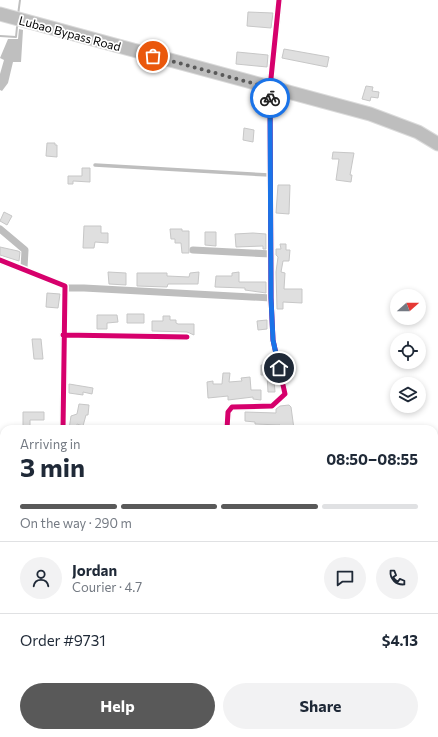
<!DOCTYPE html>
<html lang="en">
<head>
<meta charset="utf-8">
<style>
	body { margin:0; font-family:Commissioner,sans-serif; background:#f2f2f3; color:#1f2937; height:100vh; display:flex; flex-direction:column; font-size:15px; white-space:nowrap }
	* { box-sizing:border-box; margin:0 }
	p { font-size:13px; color:#747a83 }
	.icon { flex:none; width:22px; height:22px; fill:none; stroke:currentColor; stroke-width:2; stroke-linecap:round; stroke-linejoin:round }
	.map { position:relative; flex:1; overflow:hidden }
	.side { position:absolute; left:0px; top:425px; width:438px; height:312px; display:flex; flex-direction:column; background:#fff; border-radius:12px 12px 0 0; box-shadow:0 2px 6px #0003 }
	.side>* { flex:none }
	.needle { width:26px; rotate:69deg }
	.buttons { position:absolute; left:390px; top:289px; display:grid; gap:8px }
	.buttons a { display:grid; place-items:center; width:36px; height:36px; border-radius:50%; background:#fff; box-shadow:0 2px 6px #0003; font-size:20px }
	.pin { position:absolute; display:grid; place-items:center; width:34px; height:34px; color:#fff; margin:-17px; border:2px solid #fff; border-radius:50%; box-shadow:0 1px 4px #0007 }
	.courier { position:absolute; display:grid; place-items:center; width:40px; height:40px; margin:-20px; border:3px solid #1a73e8; border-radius:50%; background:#fff; color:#222; box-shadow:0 1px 5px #0007 }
	.summary em { font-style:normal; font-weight:700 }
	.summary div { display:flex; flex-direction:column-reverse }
	.summary { display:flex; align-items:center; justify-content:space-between; height:68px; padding:0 20px }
	h1 { font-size:26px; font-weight:700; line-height:30px }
	.bar { display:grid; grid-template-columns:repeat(4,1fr); gap:6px 4px; align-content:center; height:48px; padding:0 20px }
	.bar i { height:5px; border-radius:3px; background:#e0e1e3 }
	.bar .current { background:#595959 }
	.bar p { grid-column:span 4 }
	.line { display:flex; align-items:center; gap:10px; padding:0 20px; border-top:1px solid #e0e1e3 }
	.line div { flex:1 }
	.round { display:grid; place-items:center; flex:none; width:42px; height:42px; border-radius:21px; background:#f2f2f3 }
	.cta { display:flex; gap:8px; margin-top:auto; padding:8px 20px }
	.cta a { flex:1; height:46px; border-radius:24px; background:#595959; color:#fff; font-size:16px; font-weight:700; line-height:46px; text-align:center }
	.cta a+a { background:#f2f2f3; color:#1f2937 }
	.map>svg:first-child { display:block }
	.water { fill:#bfbfbf }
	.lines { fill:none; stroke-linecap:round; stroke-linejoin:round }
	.stream { stroke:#bfbfbf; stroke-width:2 }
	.building { fill:#dfdfdf; stroke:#c7c7c7 }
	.highway-casing { stroke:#dbdbdb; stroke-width:15 }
	.lane { stroke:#bebebe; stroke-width:3.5 }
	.street { stroke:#bebebe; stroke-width:7 }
	.secondary { stroke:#b8b8b8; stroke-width:10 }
	.highway { stroke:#bebebe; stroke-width:13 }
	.cycleway-casing { stroke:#fff; stroke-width:8 }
	.cycleway { stroke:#d6006c; stroke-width:5 }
	.done { stroke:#595959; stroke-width:4; stroke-dasharray:0 7.2 }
	.route { stroke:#1a73e8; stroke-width:5 }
	.labels { text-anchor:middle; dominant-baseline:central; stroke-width:3.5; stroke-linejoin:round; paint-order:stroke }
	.street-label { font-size:12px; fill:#000; stroke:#fff }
</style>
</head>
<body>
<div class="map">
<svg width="438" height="737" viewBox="0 0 438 737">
	<rect width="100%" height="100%" fill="#fff"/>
	<path class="water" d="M19,29L23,30L21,62H13L8,83L2,91L0,90V74L4,60L0,58L8,39H18Z"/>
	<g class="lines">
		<path class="stream" d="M18,15L20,0
			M0,36L16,37L17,27"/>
	</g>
	<path class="building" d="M248,12L273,13L271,28L247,26Z
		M284,49L329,57L327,67L282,58Z
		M237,52L268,55L267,67L236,64Z
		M366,86L373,87L372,91L379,92L378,98L371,97L370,101L362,99Z
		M244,128L254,130L253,142L243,140Z
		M47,143H55V145H57V157L46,156Z
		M333,152L354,153L350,175H352L351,182L336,180L339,159H332Z
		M82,168H90V182L73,181V184H68V176H82Z
		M278,185H290L289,214L276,213Z
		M4,212L12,216L7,225L0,221Z
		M84,226H101V233H108V243L95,242L94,248H83Z
		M170,229H182V231H189V253H182L181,243H175V239H171Z
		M205,232H216V246L205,245Z
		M253,233L266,234V249H263V246L236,247L235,234Z
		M280,244H286V250H290L289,261H283L281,272L285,273L284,289H302V303L283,302V309H277L276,272L278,257L276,255V249H281Z
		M0,247L18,251L20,252L19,261L0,255Z
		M108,272L126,273V285L109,284Z
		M199,272L198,284H168L167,287L137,286V273H167V276L189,277L190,273Z
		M239,272V282H266V293L245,290V288L215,287L216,276H232V273Z
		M47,293L60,294L58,308L46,307Z
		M127,314H144V323H127Z
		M97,315H117L118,322L107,323V329H97Z
		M163,316H170V320H176V323L178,324H194V335L187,332L152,331V321H163Z
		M267,320V329L258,330L257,321Z
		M32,339H41L43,359H34Z
		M261,365H272V368H273L275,392H268L267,375H261Z
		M223,373H230L229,382L242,381L241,378L250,377L251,390H261V400L253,399V397L228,400V396L208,398L207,382L213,381V384H222Z
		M69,384L93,388L92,394L83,392V395L69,393Z
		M79,404L89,405L88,415H86L83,426L77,424V429H69L71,416L77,414Z
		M289,405L291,407L294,429H271L280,425L255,424V422L245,421V412L276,413V409L280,406Z
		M23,412H44V420H30V429H23Z"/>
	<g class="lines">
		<defs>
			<path id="highway" d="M0,14L370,114L418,132L438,144"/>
		</defs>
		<use href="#highway" class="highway-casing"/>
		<path class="lane" d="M95,165L269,175"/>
		<path class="street" d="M0,229L25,250L24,268
			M193,250L271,254
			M0,260L65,286L63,429
			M65,286L66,288H84L271,298
			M63,335L187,337
			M227,429L228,412L232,407L272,406L285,394L273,340L271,298L270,88L279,0
			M307,733V736"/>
		<path class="secondary" d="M0,559L4,561
			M94,737V733"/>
		<use href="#highway" class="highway"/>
		<defs>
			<path id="cycleway" d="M0,260L65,286L63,429
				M63,335L187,337
				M227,429L228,412L232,407L272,406L285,394L273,340L271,298L270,88L279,0"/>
		</defs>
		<use href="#cycleway" class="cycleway-casing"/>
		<use href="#cycleway" class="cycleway"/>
	</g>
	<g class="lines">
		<path class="done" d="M153,56L270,88V98"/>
		<path class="route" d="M270,98L271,298L273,340L279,368"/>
	</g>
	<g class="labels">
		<g class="street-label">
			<text transform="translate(70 33) rotate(15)">Lubao Bypass Road</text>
		</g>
	</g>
</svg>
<div class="buttons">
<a><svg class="needle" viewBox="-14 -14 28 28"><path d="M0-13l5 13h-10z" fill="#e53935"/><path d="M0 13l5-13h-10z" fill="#747a83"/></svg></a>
<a><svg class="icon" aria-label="locate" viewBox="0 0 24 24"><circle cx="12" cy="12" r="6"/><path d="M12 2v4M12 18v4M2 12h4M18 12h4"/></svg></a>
<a><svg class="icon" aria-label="layers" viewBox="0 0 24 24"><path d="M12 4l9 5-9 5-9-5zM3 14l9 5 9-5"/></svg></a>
</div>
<div class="pin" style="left:153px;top:56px;background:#ea580c"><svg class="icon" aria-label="bag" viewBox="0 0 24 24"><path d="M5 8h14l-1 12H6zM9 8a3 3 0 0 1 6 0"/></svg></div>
<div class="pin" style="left:279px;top:368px;background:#1f2937"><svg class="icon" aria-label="home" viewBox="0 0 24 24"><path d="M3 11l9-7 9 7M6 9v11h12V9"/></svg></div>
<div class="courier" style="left:270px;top:98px"><svg class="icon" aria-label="bike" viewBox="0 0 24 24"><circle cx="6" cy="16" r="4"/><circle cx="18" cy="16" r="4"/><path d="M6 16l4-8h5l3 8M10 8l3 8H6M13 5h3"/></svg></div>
<section class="side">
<div class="summary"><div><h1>3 min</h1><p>Arriving in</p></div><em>08:50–08:55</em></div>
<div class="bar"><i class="current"></i><i class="current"></i><i class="current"></i><i></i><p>On the way · 290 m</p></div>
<div class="line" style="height:72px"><a class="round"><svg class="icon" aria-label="person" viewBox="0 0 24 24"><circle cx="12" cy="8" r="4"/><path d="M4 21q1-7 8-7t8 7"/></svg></a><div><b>Jordan</b><p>Courier · 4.7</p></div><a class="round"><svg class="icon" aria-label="chat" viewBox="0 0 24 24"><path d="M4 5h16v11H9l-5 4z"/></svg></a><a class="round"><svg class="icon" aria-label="phone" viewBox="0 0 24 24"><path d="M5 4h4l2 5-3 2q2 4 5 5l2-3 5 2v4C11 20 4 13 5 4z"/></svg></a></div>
<div class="line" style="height:52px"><div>Order #9731</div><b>$4.13</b></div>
<div class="cta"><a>Help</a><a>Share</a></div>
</section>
</div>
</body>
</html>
